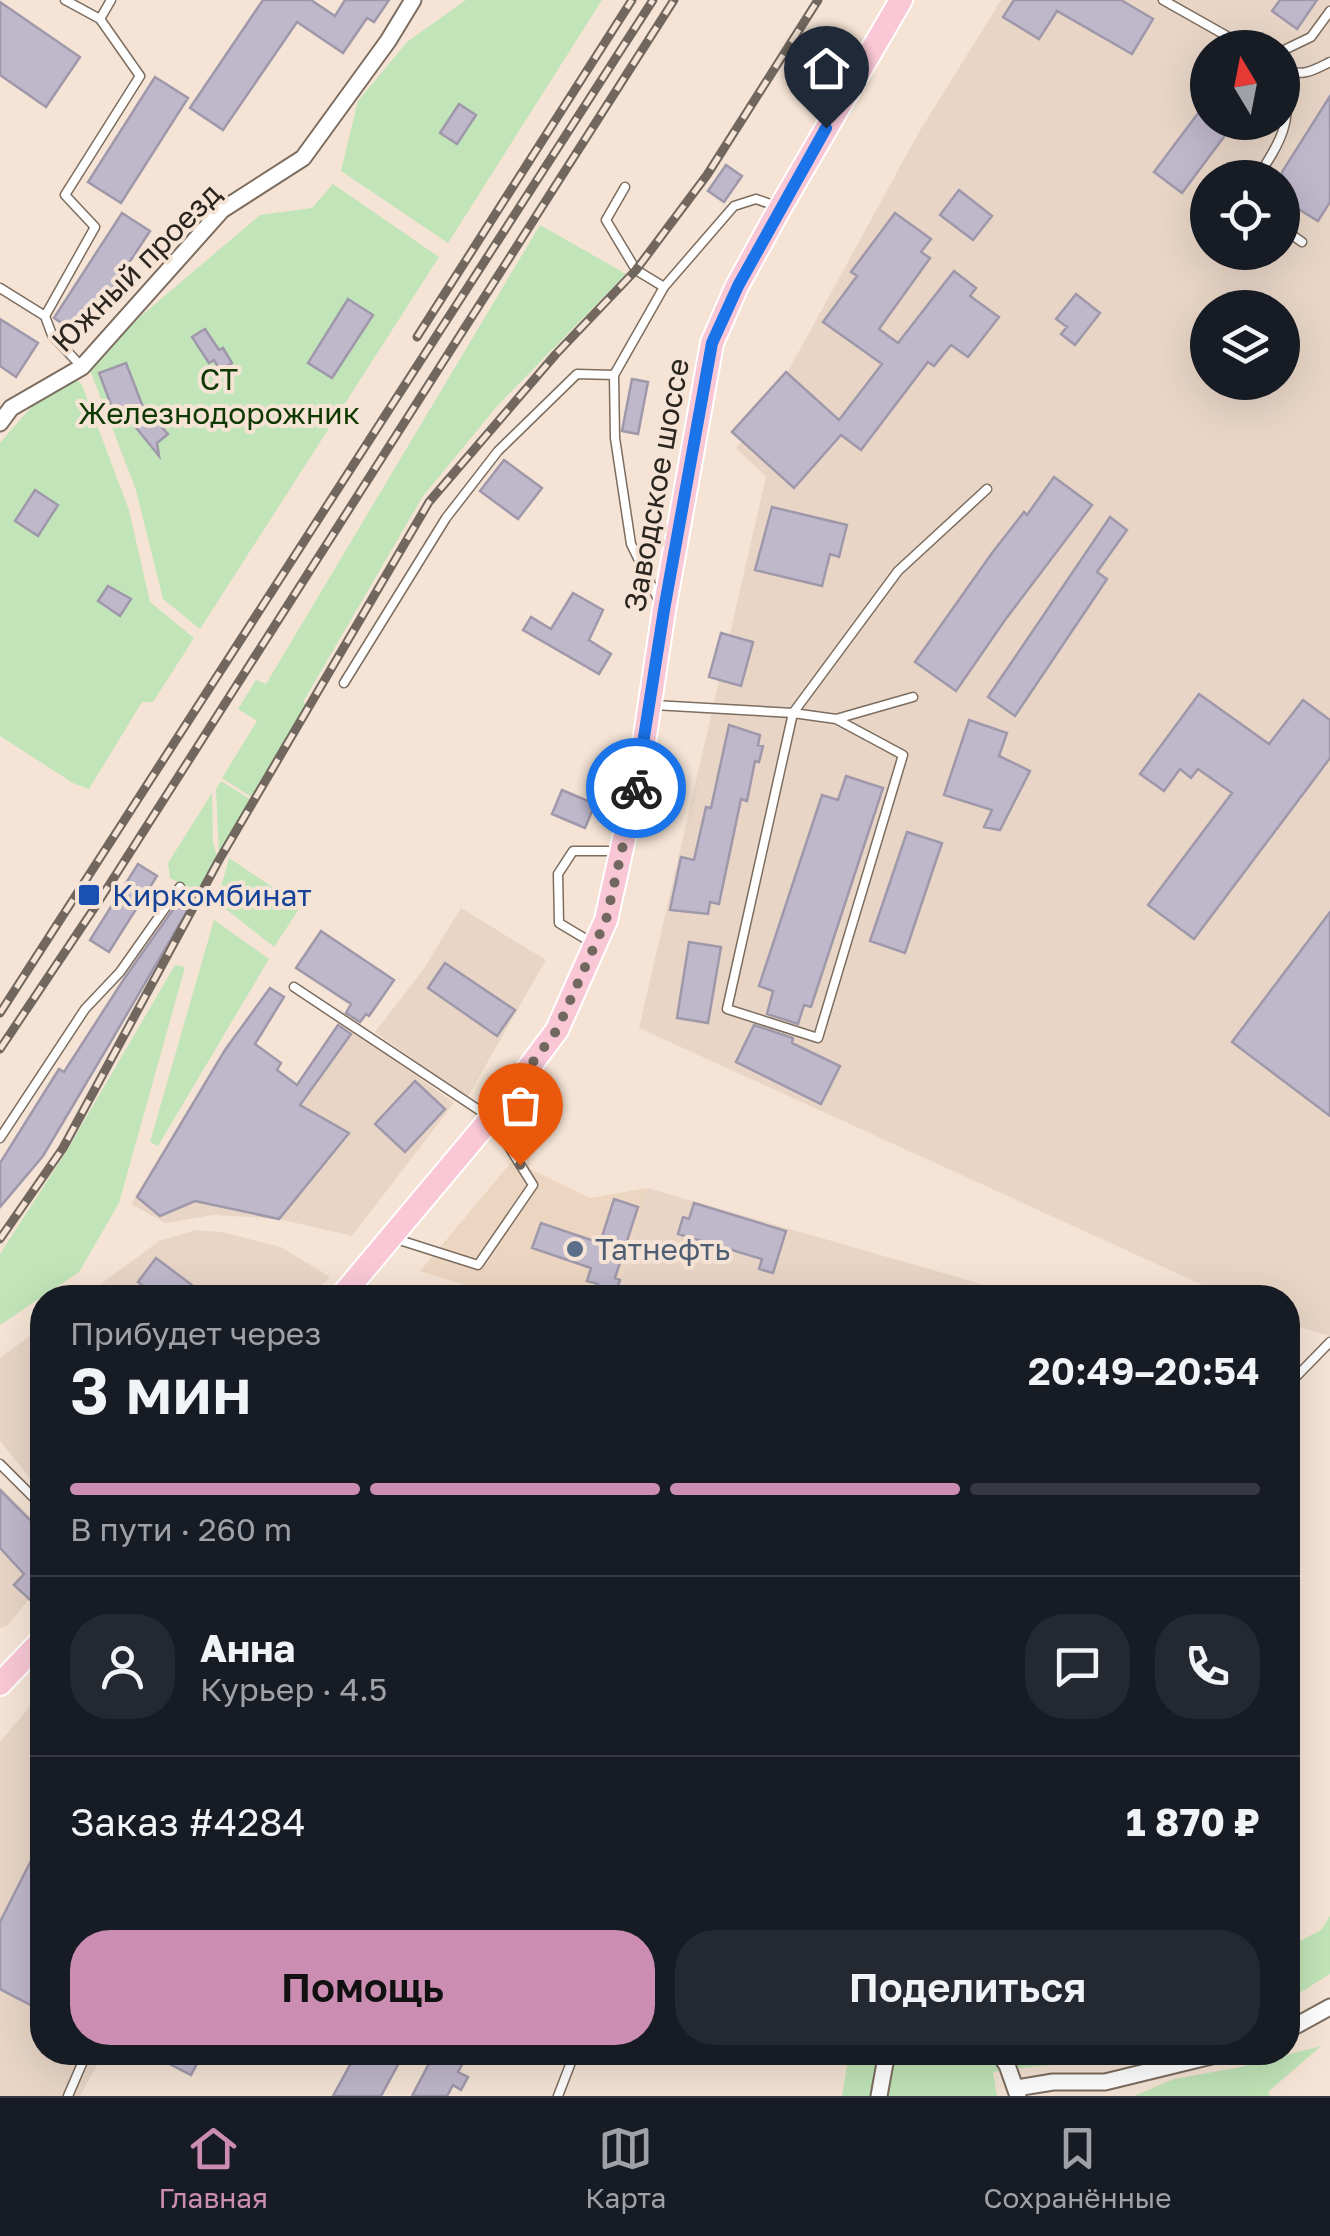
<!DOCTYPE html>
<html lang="ru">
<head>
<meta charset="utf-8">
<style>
	body { margin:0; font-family:"Golos Text",sans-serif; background:#242831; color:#f1f3f6; height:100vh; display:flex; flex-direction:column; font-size:38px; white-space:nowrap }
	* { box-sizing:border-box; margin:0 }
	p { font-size:32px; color:#9ea1a6 }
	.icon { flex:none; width:55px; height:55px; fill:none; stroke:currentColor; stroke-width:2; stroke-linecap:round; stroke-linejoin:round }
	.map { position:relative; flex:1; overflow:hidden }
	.side { position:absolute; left:30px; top:1285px; width:1270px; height:780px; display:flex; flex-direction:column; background:#171b24; border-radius:40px; box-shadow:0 10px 40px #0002 }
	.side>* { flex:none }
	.needle { width:65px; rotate:350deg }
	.controls { position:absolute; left:1190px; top:30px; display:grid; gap:20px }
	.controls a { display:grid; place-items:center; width:110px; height:110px; border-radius:50%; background:#171b24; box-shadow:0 10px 40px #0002; font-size:50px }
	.pin { position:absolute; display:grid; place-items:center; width:85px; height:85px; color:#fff; margin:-102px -42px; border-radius:50% 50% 50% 0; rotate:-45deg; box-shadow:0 0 10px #0007 }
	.pin .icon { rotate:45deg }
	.courier { position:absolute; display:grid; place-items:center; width:100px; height:100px; margin:-50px; border:8px solid #1a73e8; border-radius:50%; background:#fff; color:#222; box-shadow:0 2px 12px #0007 }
	.summary em { font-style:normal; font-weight:600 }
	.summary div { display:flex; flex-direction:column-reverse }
	.summary { display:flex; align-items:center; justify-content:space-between; height:170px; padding:0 40px }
	h1 { font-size:65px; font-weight:600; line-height:75px }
	.bar { display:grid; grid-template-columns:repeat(4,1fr); gap:15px 10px; align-content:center; height:120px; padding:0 40px }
	.bar i { height:12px; border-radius:8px; background:#363941 }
	.bar .selected { background:#cb8db2 }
	.bar p { grid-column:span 4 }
	.line { display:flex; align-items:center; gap:25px; padding:0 40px; border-top:2px solid #363941 }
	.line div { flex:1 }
	.round { display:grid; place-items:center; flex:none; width:105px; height:105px; border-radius:40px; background:#242831 }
	.cta { display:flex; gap:20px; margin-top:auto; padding:20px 40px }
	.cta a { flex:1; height:115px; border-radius:40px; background:#cb8db2; color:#111; font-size:40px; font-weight:600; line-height:115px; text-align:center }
	.cta a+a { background:#242831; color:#f1f3f6 }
	.dock { display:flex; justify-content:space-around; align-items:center; height:140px; border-top:2px solid #363941; background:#171b24; font-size:28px; color:#9ea1a6 }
	.dock a { display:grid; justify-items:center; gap:5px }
	.dock .selected { color:#cb8db2 }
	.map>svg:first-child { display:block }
	.built { fill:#edd6c1 }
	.industrial { fill:#e8d5c6; fill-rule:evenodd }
	.green { fill:#c1e4b8 }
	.building { fill:#bfb7ca; stroke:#9f98aa; stroke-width:2.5 }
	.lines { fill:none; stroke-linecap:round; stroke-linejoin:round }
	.service-casing { stroke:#7c6d5f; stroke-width:11 }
	.minor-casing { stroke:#7c6d5f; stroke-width:19 }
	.primary-casing { stroke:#fff; stroke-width:26 }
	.service { stroke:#fff; stroke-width:8 }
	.minor { stroke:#fff; stroke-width:15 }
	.primary { stroke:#f9c7d6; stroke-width:22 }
	.rail-casing { stroke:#71675e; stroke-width:9 }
	.rail { stroke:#f5e4d5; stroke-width:5; stroke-dasharray:15; stroke-linecap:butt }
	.done { stroke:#72685f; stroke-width:10; stroke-dasharray:0 18 }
	.route { stroke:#1a73e8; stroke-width:12 }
	.transit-dot { fill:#1a4fb4; stroke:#f5e4d5; stroke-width:4 }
	.service-dot { fill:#5c6f8a; stroke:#f5e4d5; stroke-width:4 }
	.labels { text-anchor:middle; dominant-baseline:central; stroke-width:8; stroke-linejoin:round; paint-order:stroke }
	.street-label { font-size:30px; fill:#2b251f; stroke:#f5e4d5 }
	.park-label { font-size:30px; fill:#0f3902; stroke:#f5e4d5 }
	.transit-label { font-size:30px; fill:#164399; stroke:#f5e4d5; text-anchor:start }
	.service-label { font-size:30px; fill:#4e5e75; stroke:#f5e4d5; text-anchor:start }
</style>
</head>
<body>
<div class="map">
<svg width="1330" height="2096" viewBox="0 0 1330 2096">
	<rect width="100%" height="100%" fill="#f5e4d5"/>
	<path class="built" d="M529,1141L530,1169L590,1198L647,1188L616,1297H503L420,1271Z"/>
	<path class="industrial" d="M1001,0H1330V1336L1288,1324V1298L1229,1297L639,1028L766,477L736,448L769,406L919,132ZM1208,48H1282V122H1208ZM1208,178H1282V252H1208ZM1208,308H1282V382H1208Z
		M461,908L546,960L467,1098L375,1032L423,970Z
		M354,1030L454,1103L352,1236L279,1219L214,1215L165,1223L131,1204L225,1050L300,1104Z
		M647,1188L1027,1297L616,1298Z
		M196,1230L222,1232L281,1247L330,1277L310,1297L82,1298L159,1241Z
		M42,1327V1493L0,1441V1358Z
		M0,1487L42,1528V1583L7,1626L0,1628Z
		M42,1692V2052L104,2053L80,2096H0V1742Z"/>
	<path class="green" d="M466,0H602L448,243L341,171L358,101L407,42Z
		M333,184L439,257L200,629L163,599L136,490L90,370L115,338L260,215L312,208Z
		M540,225L626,274L498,405L423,496L303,702L307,705L253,798L222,778L257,721L238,709L256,680L266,684Z
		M76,379L82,385L129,510L150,602L194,638L153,702H142L89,789L73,783L0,736V443L33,405Z
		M221,781L251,800L219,856L216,789Z
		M212,793L213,843L218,859L199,894L170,878L168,863Z
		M229,858L301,906L274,947L217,902Z
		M214,920L269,959L158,1146L150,1142Z
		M175,965L185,967L119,1203L79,1272L0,1325V1254L66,1152Z
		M1330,1916V1974L1288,2000V1947L1321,1930Z
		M1321,2046L1269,2091V2096H1134L1174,2079L1241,2067Z
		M849,2053H1146C1096,2065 1044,2063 993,2072L997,2096H842Z"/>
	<path class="building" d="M263,0H311L335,16L345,0H389L374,22L367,18L343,53L297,22L223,130L190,108Z
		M1014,0H1121L1153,19L1132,54L1057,11L1039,39L1003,17Z
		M1280,0H1317L1297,29L1272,11Z
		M0,2L80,57L46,107L0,75Z
		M155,77L188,98L121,203L88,182Z
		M1330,96V202L1318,221L1282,199V172Z
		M1208,100V122H1235L1182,193L1154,172Z
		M459,104L476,115L457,144L440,133Z
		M726,165L742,176L724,202L708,191Z
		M959,190L992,216L973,240L940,215Z
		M122,213L150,231L81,336L54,318Z
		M895,213L931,239L921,252L930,258L879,329L898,343L954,271L976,288L970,296L999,317L968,357L951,345L934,366L928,362L861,450L841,435L794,488L732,432L786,372L839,420L882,364L823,322L857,276L851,272Z
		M1076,294L1100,313L1075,345L1061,334L1067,327L1056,319Z
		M348,299L373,315L332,378L308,363Z
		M0,319L38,343L16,377L0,366Z
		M205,329L219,350L223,348L232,363L220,370L214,360L209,363L192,337Z
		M126,363L148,420L152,416L168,434L157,443L159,456L129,419L118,423L99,373Z
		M632,379L648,382L638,434L622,431Z
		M504,460L542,488L518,519L480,491Z
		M1054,477L1092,505L1005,620L956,691L915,662L992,553L1024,512L1027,515Z
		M35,490L58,505L38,536L15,521Z
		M772,507L847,525L839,557L830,554L822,586L755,570Z
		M1110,517L1127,530L1097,572L1107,579L1015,716L988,697Z
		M108,586L131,599L120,616L98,601Z
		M573,593L603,610L589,640L611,654L599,674L523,630L531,617L551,629Z
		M721,633L753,642L741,686L709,677Z
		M1199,694L1269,744L1303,700L1330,720V758L1194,939L1148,905L1232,793L1198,769L1191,778L1180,769L1164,791L1140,774Z
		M969,720L1007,733L999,756L1030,771L1000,830L984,827L992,810L944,795Z
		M729,725L760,735L758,745L763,746L759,762L755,761L747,801L741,799L719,904L710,902L708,914L670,910L681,857L694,860L706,807L711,808Z
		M846,776L883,788L811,1007L804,1005L798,1024L767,1014L773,991L759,986L822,795L838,800Z
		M562,790L595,804L585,828L552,814Z
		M907,832L942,843L905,953L870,941Z
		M138,864L157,876L109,952L90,940Z
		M186,891L196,896L110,1043L43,1156L0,1207V1163L59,1069L64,1072L124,979Z
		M1330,912V1116L1232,1042Z
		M321,931L394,980L369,1016L366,1014L360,1022L346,1013L351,1004L296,968Z
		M689,942L721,947L708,1023L677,1018Z
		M445,963L515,1010L497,1036L428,988Z
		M270,988L284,997L255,1044L281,1063L277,1070L297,1085L338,1025L351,1034L300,1105L349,1133L279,1219L195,1201L160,1216L137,1197L225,1050Z
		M754,1025L793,1038L792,1043L840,1066L821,1104L736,1062Z
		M415,1081L445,1109L405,1152L375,1124Z
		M614,1199L638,1207L615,1278L620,1280L614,1298H594L598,1284L587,1281L591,1268L532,1248L541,1223L600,1243Z
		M694,1203L786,1231L773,1273L759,1269L762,1259L678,1234L683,1217L689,1219Z
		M156,1258L209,1298H159L138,1282Z
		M0,1490L42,1532V1611L14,1585L24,1574L0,1548Z
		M42,1839V2011L0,1989V1922Z
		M146,2052H203L191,2075Z
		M357,2052H383L400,2061L381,2096H333Z
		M435,2052H469L458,2072L468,2077L461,2090L453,2085L447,2096H412Z"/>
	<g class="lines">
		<defs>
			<path id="service" d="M65,0L100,19
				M1163,0L1248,48
				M1282,51L1311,37L1330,11
				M1282,68C1301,78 1312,71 1330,62
				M1257,178C1277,147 1296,120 1282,82
				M625,187L606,220L636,270L664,287
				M1282,228L1302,242
				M0,288L45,316L52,335L81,366
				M45,316L95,227L65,195L140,76L100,19L111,0
				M659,601L631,544L615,438L614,375L664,287L734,206L756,199L776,206
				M344,683L446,518L498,451L577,374L614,375
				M654,705L793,713L836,719L913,697
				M836,719L903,755L818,1038L727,1009L793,713L898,571L987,489
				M594,944L559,923L558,874L573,851H618
				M294,987L491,1118L533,1185L478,1265L393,1238
				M0,1138L85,1009L120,972L180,887
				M1288,1385L1330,1342
				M0,1464L42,1506
				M68,2096L87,2052
				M558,2096L575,2052"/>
			<path id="minor" d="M0,423L11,408L82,367L222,210L303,158L388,41L413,0
				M1288,2030L1330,2007
				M998,2052L1007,2065L1018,2096
				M1016,2088L1053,2082H1105L1228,2052
				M879,2096L887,2052"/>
			<path id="primary" d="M340,1298L491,1118L557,1030L606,920L641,762L664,610L712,343L737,286L780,208L901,0
				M0,1684L42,1640"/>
		</defs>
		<use href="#service" class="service-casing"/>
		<use href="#minor" class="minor-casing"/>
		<use href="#primary" class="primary-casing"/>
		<use href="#service" class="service"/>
		<use href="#minor" class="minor"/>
		<use href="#primary" class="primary"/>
		<defs>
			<path id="rail" d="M417,337L632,0
				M0,1013L653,0
				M0,1049L99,901L674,0
				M0,1239L63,1148L219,860L429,502L556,354L636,270L707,175L818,0"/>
		</defs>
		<use href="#rail" class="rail-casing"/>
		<use href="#rail" class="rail"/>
	</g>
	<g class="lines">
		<path class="done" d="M520,1165L491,1118L557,1030L606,920L636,788"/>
		<path class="route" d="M636,788L664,610L712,343L738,286L826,128"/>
	</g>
	<rect class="transit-dot" x="77" y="883" width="24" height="24" rx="5"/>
	<circle class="service-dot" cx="575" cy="1249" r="10"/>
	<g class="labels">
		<g class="street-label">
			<text transform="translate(136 267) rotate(-45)">Южный проезд</text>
			<text transform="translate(656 485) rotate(-80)">Заводское шоссе</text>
		</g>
		<g class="park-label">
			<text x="219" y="379">СТ<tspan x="219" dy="34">Железнодорожник</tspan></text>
		</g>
		<g class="transit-label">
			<text x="112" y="895">Киркомбинат</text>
		</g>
		<g class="service-label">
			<text x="595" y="1249">Татнефть</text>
		</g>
	</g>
</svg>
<div class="controls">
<a><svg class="needle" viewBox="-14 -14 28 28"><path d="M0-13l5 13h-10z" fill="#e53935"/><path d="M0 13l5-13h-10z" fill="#9ea1a6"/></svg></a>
<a><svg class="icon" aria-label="locate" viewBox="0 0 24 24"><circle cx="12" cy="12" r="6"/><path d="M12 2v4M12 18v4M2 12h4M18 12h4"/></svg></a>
<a><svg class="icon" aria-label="layers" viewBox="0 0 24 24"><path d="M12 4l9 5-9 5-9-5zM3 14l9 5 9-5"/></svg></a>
</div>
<div class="pin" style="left:520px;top:1165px;background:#ea580c"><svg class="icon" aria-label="bag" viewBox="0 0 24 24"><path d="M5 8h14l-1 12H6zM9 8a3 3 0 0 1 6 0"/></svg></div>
<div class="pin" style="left:826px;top:128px;background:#1f2937"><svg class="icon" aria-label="home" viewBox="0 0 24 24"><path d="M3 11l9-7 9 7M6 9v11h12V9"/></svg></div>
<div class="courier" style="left:636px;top:788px"><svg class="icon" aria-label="bike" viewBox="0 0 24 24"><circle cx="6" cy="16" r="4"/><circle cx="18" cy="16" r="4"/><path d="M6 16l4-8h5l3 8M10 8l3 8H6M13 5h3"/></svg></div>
<section class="side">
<div class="summary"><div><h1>3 мин</h1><p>Прибудет через</p></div><em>20:49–20:54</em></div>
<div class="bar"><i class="selected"></i><i class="selected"></i><i class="selected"></i><i></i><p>В пути · 260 m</p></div>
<div class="line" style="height:180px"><a class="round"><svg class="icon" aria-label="person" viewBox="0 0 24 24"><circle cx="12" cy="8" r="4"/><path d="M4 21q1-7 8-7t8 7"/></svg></a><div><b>Анна</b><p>Курьер · 4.5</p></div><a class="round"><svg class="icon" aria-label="chat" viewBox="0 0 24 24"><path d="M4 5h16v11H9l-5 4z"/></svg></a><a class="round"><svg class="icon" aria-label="phone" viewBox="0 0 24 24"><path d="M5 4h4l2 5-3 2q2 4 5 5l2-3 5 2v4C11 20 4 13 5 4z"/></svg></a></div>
<div class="line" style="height:130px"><div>Заказ #4284</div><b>1 870 ₽</b></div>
<div class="cta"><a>Помощь</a><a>Поделиться</a></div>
</section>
</div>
<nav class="dock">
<a class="selected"><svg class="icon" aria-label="home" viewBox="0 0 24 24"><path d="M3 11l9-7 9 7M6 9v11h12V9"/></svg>Главная</a>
<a><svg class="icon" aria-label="map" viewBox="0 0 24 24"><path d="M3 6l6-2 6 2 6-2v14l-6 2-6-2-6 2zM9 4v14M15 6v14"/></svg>Карта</a>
<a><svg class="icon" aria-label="saved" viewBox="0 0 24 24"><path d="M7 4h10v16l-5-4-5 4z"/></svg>Сохранённые</a>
</nav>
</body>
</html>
